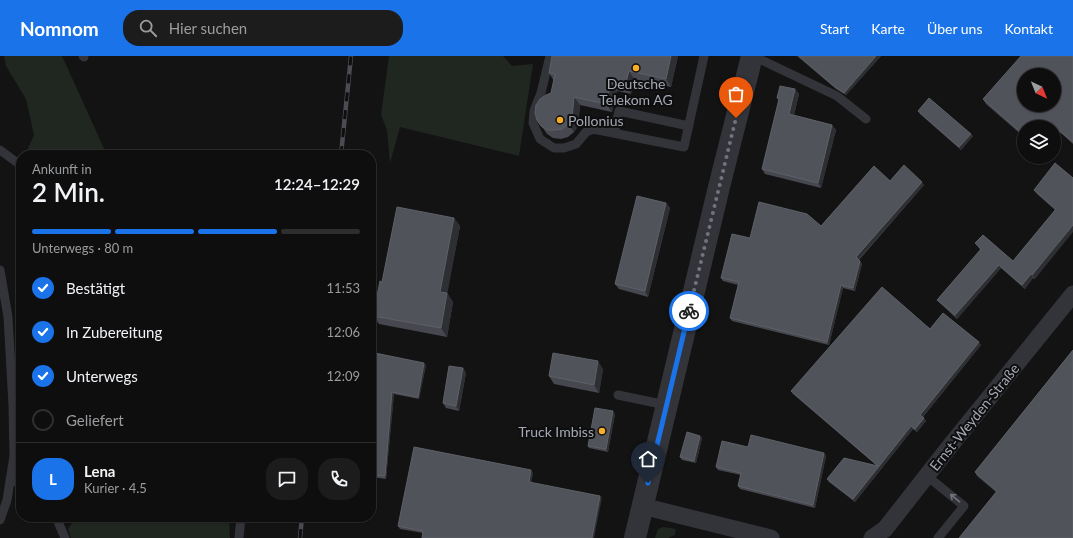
<!DOCTYPE html>
<html lang="de">
<head>
<meta charset="utf-8">
<style>
	body { margin:0; font-family:Lato,sans-serif; background:#1c1c1d; color:#f1f3f6; height:100vh; display:flex; flex-direction:column; font-size:15px; white-space:nowrap }
	* { box-sizing:border-box; margin:0 }
	p { font-size:13px; color:#9b9c9e }
	.icon { flex:none; width:22px; height:22px; fill:none; stroke:currentColor; stroke-width:2; stroke-linecap:round; stroke-linejoin:round }
	.map { position:relative; flex:1; overflow:hidden }
	.sheet { position:absolute; left:16px; top:94px; width:360px; height:372px; display:flex; flex-direction:column; background:#0e0e0f; border-radius:16px; box-shadow:0 1px 3px #0004,0 0 0 1px #2e2e2f }
	.sheet>* { flex:none }
	.needle { width:26px; rotate:137deg }
	.fabs { position:absolute; left:1017px; top:12px; display:grid; gap:8px }
	.fabs a { display:grid; place-items:center; width:44px; height:44px; border-radius:50%; background:#0e0e0f; box-shadow:0 1px 3px #0004,0 0 0 1px #2e2e2f; font-size:20px }
	.pin { position:absolute; display:grid; place-items:center; width:34px; height:34px; color:#fff; margin:-41px -17px; border-radius:50% 50% 50% 0; rotate:-45deg; box-shadow:0 0 4px #0007 }
	.pin .icon { rotate:45deg }
	.courier { position:absolute; display:grid; place-items:center; width:40px; height:40px; margin:-20px; border:3px solid #1a73e8; border-radius:50%; background:#fff; color:#222; box-shadow:0 1px 5px #0007 }
	.headline em { font-style:normal; font-weight:600 }
	.headline div { display:flex; flex-direction:column-reverse }
	.headline { display:flex; align-items:center; justify-content:space-between; height:68px; padding:0 16px }
	h1 { font-size:26px; font-weight:600; line-height:30px }
	.bar { display:grid; grid-template-columns:repeat(4,1fr); gap:6px 4px; align-content:center; height:48px; padding:0 16px }
	.bar i { height:5px; border-radius:3px; background:#2e2e2f }
	.bar .current { background:#1a73e8 }
	.bar p { grid-column:span 4 }
	.line { display:flex; align-items:center; gap:10px; padding:0 16px; border-top:1px solid #2e2e2f }
	.line div { flex:1 }
	.round { display:grid; place-items:center; flex:none; width:42px; height:42px; border-radius:16px; background:#1c1c1d }
	ol { padding:0 16px; list-style:none }
	li { display:flex; align-items:center; gap:12px; height:44px }
	li p { margin-inline-start:auto }
	li .icon { padding:4px; border-radius:50%; background:#1a73e8; color:#fff; stroke-width:4 }
	li:last-child { color:#9b9c9e }
	li i { width:22px; height:22px; border:2px solid #2e2e2f; border-radius:50% }
	header { display:flex; align-items:center; gap:24px; box-sizing:border-box; height:56px; padding:0 20px; background:#1a73e8; color:#fff }
	header strong { font-size:19px }
	nav { display:flex; gap:22px; margin-inline-start:auto; font-size:14px }
	.search { width:280px; height:36px; background:#1c1c1d; display:flex; align-items:center; gap:10px; box-sizing:border-box; padding:0 14px; border-radius:16px; color:#9b9c9e; font-size:15px }
	.map>svg:first-child { display:block }
	.green { fill:#1f2720 }
	.lines { fill:none; stroke-linecap:round; stroke-linejoin:round }
	.service { stroke:#333439; stroke-width:9 }
	.minor { stroke:#333439; stroke-width:17 }
	.tertiary { stroke:#333439; stroke-width:22 }
	.rail-casing { stroke:#4a4c52; stroke-width:4.5 }
	.rail { stroke:#0e0e0f; stroke-width:3; stroke-dasharray:9; stroke-linecap:butt }
	.wall { fill:#47484f }
	.shaded-wall { fill:#2e2f33 }
	.building { fill:#51535a; stroke:#5e6068; fill-rule:evenodd }
	.oneway { stroke:#71747d }
	.done { stroke:#71747d; stroke-width:4; stroke-dasharray:0 7.2 }
	.route { stroke:#1a73e8; stroke-width:5 }
	.poi-dot { fill:#f6ae29; stroke:#0e0e0f; stroke-width:1.5 }
	.labels { text-anchor:middle; dominant-baseline:central; stroke-width:4; stroke-linejoin:round; paint-order:stroke }
	.poi-label { font-size:14px; fill:#a4a9b5; stroke:#0e0e0f }
	.street-label { font-size:14px; fill:#a4a9b5; stroke:#0e0e0f }
</style>
</head>
<body>
<header>
<strong>Nomnom</strong>
<div class="search"><svg class="icon" aria-label="search" viewBox="0 0 24 24"><circle cx="10" cy="10" r="6"/><path d="M15 15l6 6"/></svg>Hier suchen</div>
<nav><a>Start</a><a>Karte</a><a>Über uns</a><a>Kontakt</a></nav>
</header>
<div class="map">
<svg width="1073" height="482" viewBox="0 0 1073 482">
	<rect width="100%" height="100%" fill="#131314"/>
	<path class="green" d="M4,0H62L107,99H25L34,79L26,43L6,10Z
		M389,0H503L512,10L533,8L519,100L400,71L390,107L387,74L381,59Z
		M76,461H229L230,482H71L68,473Z
		M663,471L676,473L675,479L668,482H655L658,473Z"/>
	<g class="lines">
		<path class="service" d="M83,0L84,1
			M550,0L541,37L534,55L533,67L540,83L554,92H564L576,88L586,76L593,73L684,91L704,0
			M753,0L837,40L866,63
			M614,77L619,55L689,70
			M0,94L19,108L21,112
			M0,214L8,261L13,349L14,400L7,444L0,464
			M618,339L666,349
			M927,420L964,450L938,482
			M10,424L21,427
			M56,461L65,482
			M239,482L241,461"/>
		<path class="minor" d="M642,450L771,482
			M872,482L885,473L950,390L1073,238"/>
		<path class="tertiary" d="M635,482L719,131L752,0"/>
		<defs>
			<path id="rail" d="M341,99L351,0
				M300,482L302,461"/>
		</defs>
		<use href="#rail" class="rail-casing"/>
		<use href="#rail" class="rail"/>
	</g>
	<path class="wall" d="M678,0L671,31L634,23L631,38L617,35L612,56L580,49L578,70L574,76L568,81L561,83L553,82L547,78L537,64L551,37L554,25L549,17Z
		M797,0H881L846,39L836,33Z
		M1073,0V88L1061,77L1024,71V81L986,48L983,43Z
		M795,33L799,38L794,59L832,69L836,74L821,132L765,118L762,113L779,44L777,42Z
		M918,55L971,78L973,80L961,94L920,58Z
		M1073,122L1035,223L1033,222L1025,233L1001,212L957,263L940,247L937,244L981,194L978,191L975,187L1013,205L1055,154L1037,138L1034,134Z
		M890,125L924,129L859,204L862,208L855,235L843,232L829,289L732,265L730,262L738,229L723,225L721,222L750,182L821,170Z
		M666,147L670,152L648,241L619,233L615,228Z
		M454,162L460,170L447,237L453,246L447,281L379,268L373,260L382,226Z
		M930,273L981,289L923,361L926,365L917,376L913,373L855,446L829,426L827,423L876,409L793,338L791,335Z
		M1073,294L996,436L977,420L975,416Z
		M426,309L419,343L394,338L386,423L371,421V318Z
		M463,312L466,317L459,355L446,352L443,347Z
		M603,313L599,337L554,328L549,320Z
		M615,358L608,396L589,392L588,390Z
		M700,380L702,382L696,407L682,404L680,401Z
		M748,391L824,397L826,400L815,452L740,433L738,430L741,419L718,414L716,411Z
		M533,417L531,427L602,442L423,477L400,473L398,470Z"/>
	<path class="shaded-wall" d="M671,0H678L671,31L666,23Z
		M876,0H881L846,39L844,37Z
		M629,15L634,23L631,38L625,30Z
		M611,27L617,35L612,56L606,48Z
		M795,33L799,38L793,63L789,58Z
		M574,41L580,49L578,70L574,76L568,68Z
		M832,69L836,74L821,132L818,127Z
		M1057,73L1061,77L1054,85V76Z
		M971,78L973,80L961,94L959,91Z
		M922,126L924,129L858,204L856,201Z
		M666,147L670,152L648,241L645,235Z
		M454,162L460,170L446,245L440,236Z
		M1073,169V176L1035,223L1032,219Z
		M860,205L862,208L855,235L853,232Z
		M999,209L1001,212L957,263L955,259Z
		M1031,218L1033,222L1025,233L1022,229Z
		M841,229L843,232L829,289L827,286Z
		M447,237L453,246L447,281L441,272Z
		M979,286L981,289L922,362L920,359Z
		M598,305L603,313L599,337L594,329Z
		M424,307L426,309L419,343L418,341Z
		M463,312L466,317L459,355L456,350Z
		M392,336L394,338L386,423L385,420Z
		M613,355L615,358L608,396L606,393Z
		M924,362L926,365L917,376L915,373Z
		M911,370L913,373L855,446L853,443Z
		M700,380L702,382L696,407L694,405Z
		M824,397L826,400L815,452L813,449Z
		M531,414L533,417L531,429L529,426Z
		M600,440L602,442L594,482H592Z"/>
	<path class="building" d="M552,0H671L666,23L629,15L625,30L611,27L606,48L574,41L572,62L568,68L562,73L555,74H548L541,70L537,64L535,57L536,49L540,43L546,39L551,37L555,18L549,17Z
		M799,0H876L844,37L834,30Z
		M1021,0H1073V86L1057,73L1054,76V71H1024V79L983,43ZM1024,19H1054V49H1024Z
		M780,30L795,33L789,58L832,69L818,127L762,113L779,43L777,42Z
		M929,42L971,78L959,91L918,55Z
		M1055,107L1073,122V169L1032,219L1031,218L1022,229L999,209L955,259L937,244L981,193L975,187L983,179L1013,205L1056,153L1034,134Z
		M904,109L922,126L856,201L860,205L853,232L841,229L827,286L730,262L739,226L721,222L732,178L750,182L759,146L807,158L821,170L874,110L890,125Z
		M637,140L666,147L645,235L615,228Z
		M397,151L454,162L440,236L447,237L441,272L373,260L380,225L382,226Z
		M882,231L930,273L943,257L979,286L920,359L924,362L915,373L911,370L853,443L827,423L844,402L878,410L791,335Z
		M1073,294V482H959L997,435L975,416Z
		M375,297L424,307L418,341L392,336L385,420L371,419V318Z
		M553,297L598,305L594,329L549,320Z
		M449,310L463,312L456,350L443,347Z
		M595,352L613,355L606,393L588,390Z
		M687,376L700,380L694,405L680,401Z
		M751,379L824,397L813,449L738,430L741,417L716,411L722,385L748,391Z
		M414,391L531,414L529,426L600,440L592,482H422L423,475L398,470Z"/>
	<defs><path id="oneway-shaft" d="M-6 0H5M1.5-3L5.5 0L1.5 3" fill="none" stroke-width="1.6" stroke-linecap="round" stroke-linejoin="round"/></defs>
	<use class="oneway" href="#oneway-shaft" transform="translate(955 442) rotate(-141)"/>
	<g class="lines">
		<path class="done" d="M689,255L736,62"/>
		<path class="route" d="M648,427L689,255"/>
	</g>
	<g class="poi-dot">
		<circle cx="636" cy="12" r="4"/>
		<circle cx="560" cy="64" r="4"/>
		<circle cx="602" cy="375" r="4"/>
	</g>
	<g class="labels">
		<g class="poi-label">
			<text x="636" y="27">Deutsche<tspan x="636" dy="16">Telekom AG</tspan></text>
			<text x="568" y="64" text-anchor="start">Pollonius</text>
			<text x="594" y="375" text-anchor="end">Truck Imbiss</text>
		</g>
		<g class="street-label">
			<text transform="translate(974 361) rotate(-51)">Ernst-Weyden-Straße</text>
		</g>
	</g>
</svg>
<div class="fabs">
<a><svg class="needle" viewBox="-14 -14 28 28"><path d="M0-13l5 13h-10z" fill="#e53935"/><path d="M0 13l5-13h-10z" fill="#9b9c9e"/></svg></a>
<a><svg class="icon" aria-label="layers" viewBox="0 0 24 24"><path d="M12 4l9 5-9 5-9-5zM3 14l9 5 9-5"/></svg></a>
</div>
<div class="pin" style="left:736px;top:62px;background:#ea580c"><svg class="icon" aria-label="bag" viewBox="0 0 24 24"><path d="M5 8h14l-1 12H6zM9 8a3 3 0 0 1 6 0"/></svg></div>
<div class="pin" style="left:648px;top:427px;background:#1f2937"><svg class="icon" aria-label="home" viewBox="0 0 24 24"><path d="M3 11l9-7 9 7M6 9v11h12V9"/></svg></div>
<div class="courier" style="left:689px;top:255px"><svg class="icon" aria-label="bike" viewBox="0 0 24 24"><circle cx="6" cy="16" r="4"/><circle cx="18" cy="16" r="4"/><path d="M6 16l4-8h5l3 8M10 8l3 8H6M13 5h3"/></svg></div>
<section class="sheet">
<div class="headline"><div><h1>2 Min.</h1><p>Ankunft in</p></div><em>12:24–12:29</em></div>
<div class="bar"><i class="current"></i><i class="current"></i><i class="current"></i><i></i><p>Unterwegs · 80 m</p></div>
<ol>
<li><svg class="icon" aria-label="check" viewBox="0 0 24 24"><path d="M5 12l5 5 9-10"/></svg>Bestätigt<p>11:53</p></li>
<li><svg class="icon" aria-label="check" viewBox="0 0 24 24"><path d="M5 12l5 5 9-10"/></svg>In Zubereitung<p>12:06</p></li>
<li><svg class="icon" aria-label="check" viewBox="0 0 24 24"><path d="M5 12l5 5 9-10"/></svg>Unterwegs<p>12:09</p></li>
<li><i></i>Geliefert</li>
</ol>
<div class="line" style="height:72px"><b class="round" style="background:#1a73e8;color:#fff">L</b><div><b>Lena</b><p>Kurier · 4.5</p></div><a class="round"><svg class="icon" aria-label="chat" viewBox="0 0 24 24"><path d="M4 5h16v11H9l-5 4z"/></svg></a><a class="round"><svg class="icon" aria-label="phone" viewBox="0 0 24 24"><path d="M5 4h4l2 5-3 2q2 4 5 5l2-3 5 2v4C11 20 4 13 5 4z"/></svg></a></div>
</section>
</div>
</body>
</html>
